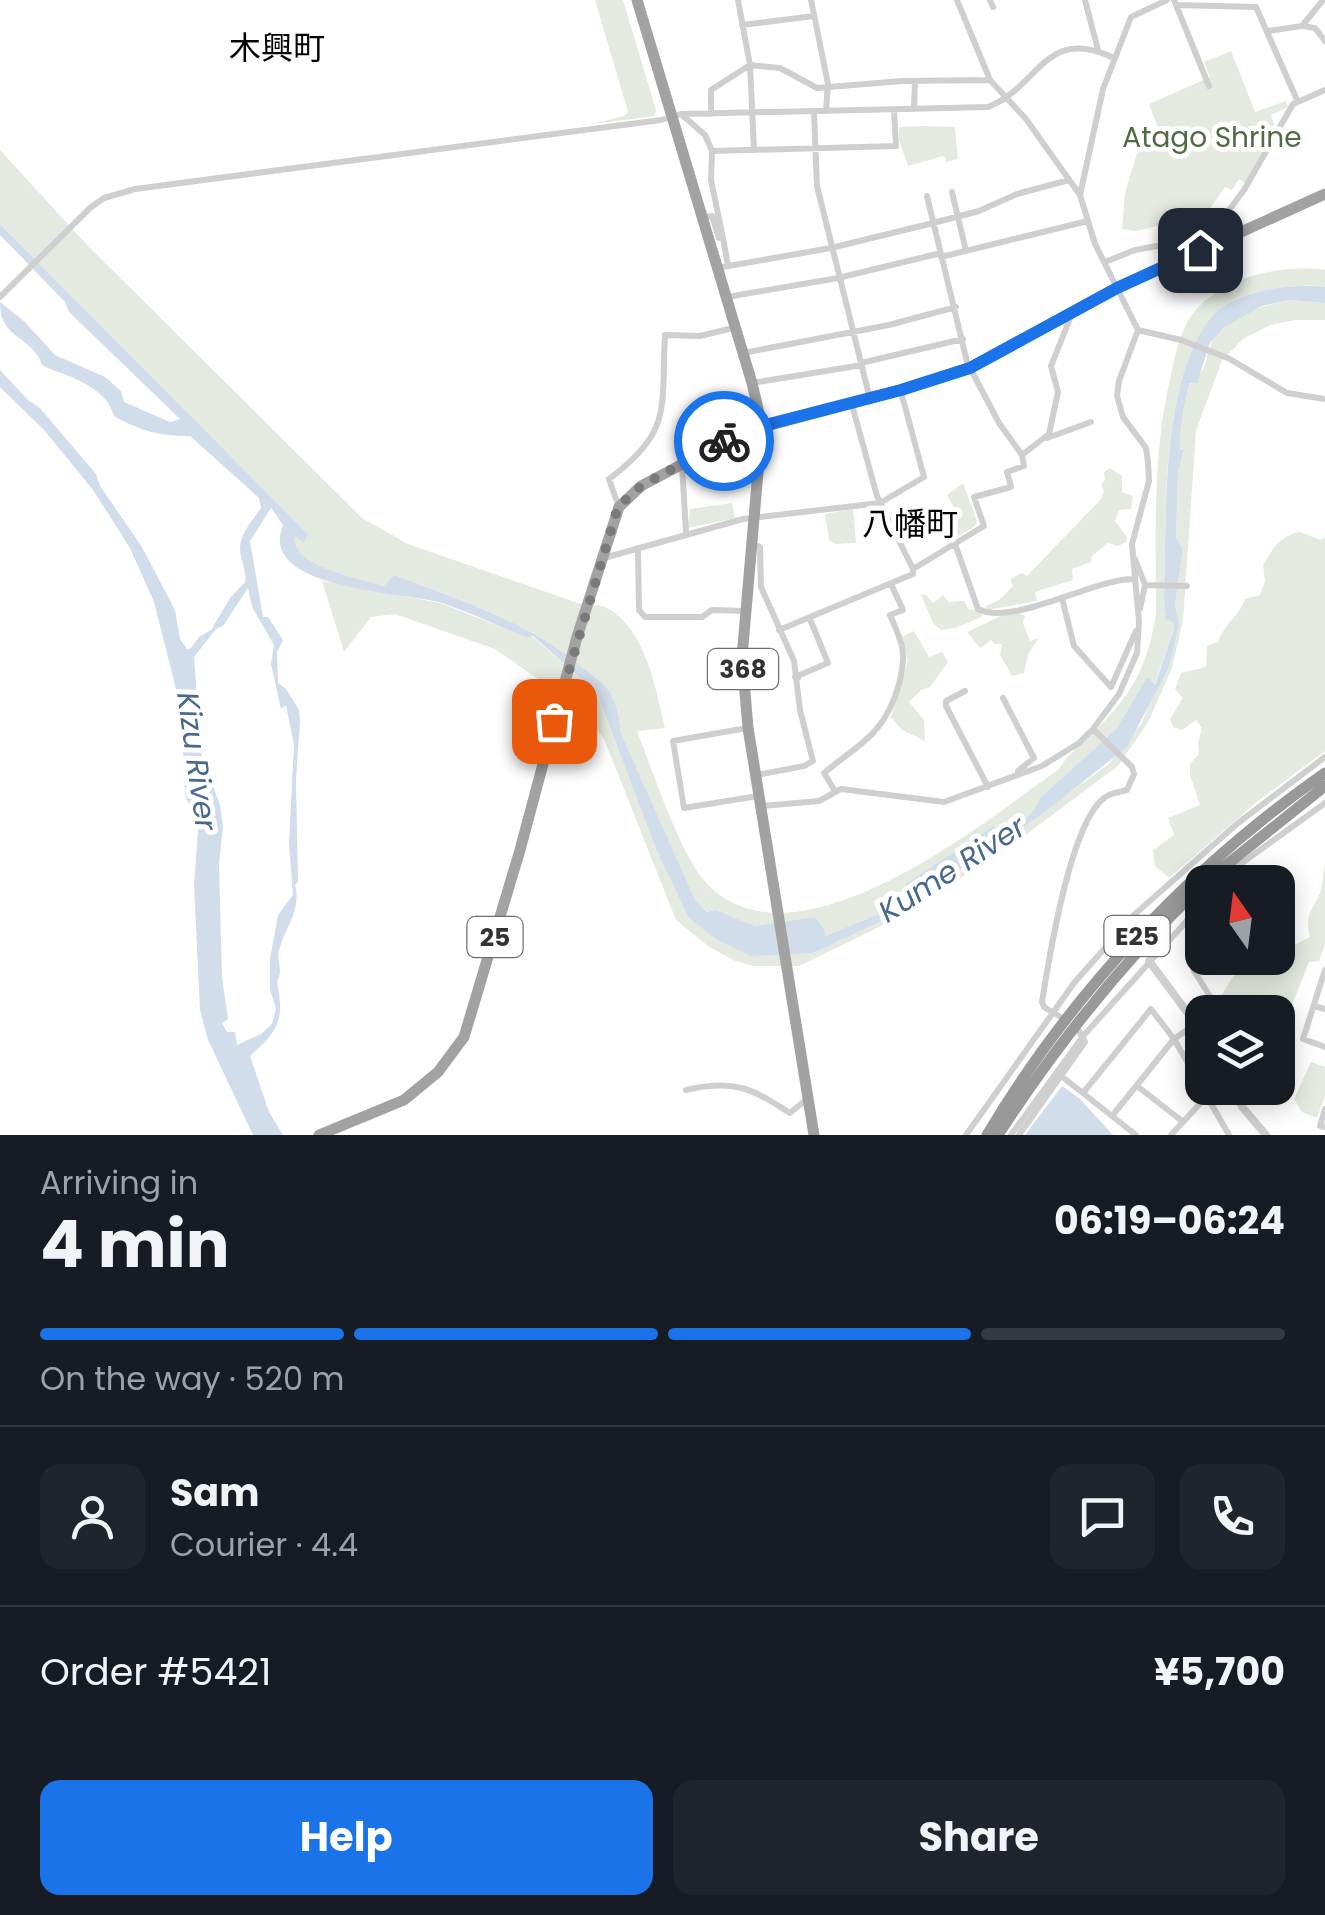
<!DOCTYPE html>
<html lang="en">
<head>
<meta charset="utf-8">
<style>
	body { margin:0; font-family:Poppins,"Noto Sans JP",sans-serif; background:#20242c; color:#f1f3f6; height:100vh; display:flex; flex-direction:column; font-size:38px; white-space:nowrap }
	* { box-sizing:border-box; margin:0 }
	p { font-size:32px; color:#9ea1a6 }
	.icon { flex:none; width:55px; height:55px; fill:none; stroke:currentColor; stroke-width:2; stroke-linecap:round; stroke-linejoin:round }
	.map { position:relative; height:1135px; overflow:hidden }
	.drawer { display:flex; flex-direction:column; background:#171b24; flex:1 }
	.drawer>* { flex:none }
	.needle { width:65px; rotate:346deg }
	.tools { position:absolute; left:1185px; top:865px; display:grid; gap:20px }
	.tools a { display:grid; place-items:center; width:110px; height:110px; border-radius:20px; background:#171b24; box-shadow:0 5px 25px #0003; font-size:50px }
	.pin { position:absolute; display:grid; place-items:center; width:85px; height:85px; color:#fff; margin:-42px; border-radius:20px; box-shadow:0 5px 15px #0006 }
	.courier { position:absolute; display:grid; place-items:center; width:100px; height:100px; margin:-50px; border:8px solid #1a73e8; border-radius:50%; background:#fff; color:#222; box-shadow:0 2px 12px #0007 }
	.overview em { font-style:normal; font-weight:700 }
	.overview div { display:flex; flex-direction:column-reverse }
	.overview { display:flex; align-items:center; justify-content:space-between; height:170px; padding:0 40px }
	h1 { font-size:65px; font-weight:700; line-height:75px }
	.bar { display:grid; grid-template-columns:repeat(4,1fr); gap:15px 10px; align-content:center; height:120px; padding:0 40px }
	.bar i { height:12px; border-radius:8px; background:#363941 }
	.bar .active { background:#1a73e8 }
	.bar p { grid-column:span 4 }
	.line { display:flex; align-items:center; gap:25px; padding:0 40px; border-top:2px solid #363941 }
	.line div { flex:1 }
	.round { display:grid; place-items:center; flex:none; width:105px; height:105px; border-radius:20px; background:#20242c }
	.action { display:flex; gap:20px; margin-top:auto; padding:20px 40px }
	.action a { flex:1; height:115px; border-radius:20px; background:#1a73e8; color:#fff; font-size:40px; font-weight:700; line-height:115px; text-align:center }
	.action a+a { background:#20242c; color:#f1f3f6 }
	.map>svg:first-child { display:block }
	.green { fill:#e4eadf }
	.water { fill:#d1ddea; fill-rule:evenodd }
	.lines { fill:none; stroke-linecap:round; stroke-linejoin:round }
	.minor { stroke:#cfcfcf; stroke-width:6 }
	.tertiary { stroke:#cfcfcf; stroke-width:8 }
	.trunk { stroke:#a2a2a2; stroke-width:11 }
	.motorway { stroke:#999; stroke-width:11 }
	.done { stroke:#7a7a7a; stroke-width:10; stroke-dasharray:0 18 }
	.route { stroke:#1a73e8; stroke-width:12 }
	.labels { text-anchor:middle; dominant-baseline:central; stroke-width:10; stroke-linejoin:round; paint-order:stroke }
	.shield { fill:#fff; stroke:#707070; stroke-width:2.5 }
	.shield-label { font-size:25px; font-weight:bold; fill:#323232 }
	.park-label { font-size:28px; fill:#506a43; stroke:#fff }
	.water-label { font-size:30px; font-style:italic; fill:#47698d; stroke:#fff }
	.quarter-label { font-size:32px; fill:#000; stroke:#fff }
</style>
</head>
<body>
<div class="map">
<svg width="1325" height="1135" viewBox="0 0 1325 1135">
	<rect width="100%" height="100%" fill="#fff"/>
	<path class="green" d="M595,0H623L656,110L655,116L592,124L624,116L628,112Z
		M1231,51L1255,112L1286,101L1288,107L1271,115L1275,128L1245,183L1239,179L1232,190L1225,187L1207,213L1137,231L1122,229L1125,193L1137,153L1164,144L1149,104L1210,77L1204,62Z
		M923,126L955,127L958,159L946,162L944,156L908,166L899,140V127Z
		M0,150L87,245L362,518L408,544L578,603C588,604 601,604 609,609C647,633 655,687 665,728L637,731C652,769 681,857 707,884C797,976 983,823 1059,769C1068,753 1079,747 1091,735C1131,696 1147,669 1156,614C1156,533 1152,453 1171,375C1175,355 1180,333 1191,316C1220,277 1280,264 1325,270V287C1309,284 1295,286 1279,288C1262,291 1235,296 1221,308C1158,367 1167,517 1164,597L1166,618L1174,622V629L1154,686L1147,677L1117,728L1039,799C1033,819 1007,832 990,844L994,828L908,887C894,915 852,925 824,936L815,917L753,926L716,910L708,912L695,901L621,733C619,718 617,700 607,688C601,681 591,674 583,668C528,621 461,600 394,575L385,586C360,579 288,568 295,535L304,542L307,533L0,224Z
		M1290,300L1325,303V320H1295L1270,325L1243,339L1222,360L1196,431L1183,620L1172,668L1148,722L1119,765L1016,842L900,917L799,966H753L733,960L708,946L676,920L604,739L581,709L495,649L395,614L371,617L344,652L322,581L440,603L527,637H533L597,693L656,849L688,917L813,953L897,914L964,869L1110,763L1142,723L1179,624L1175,604L1183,549L1176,537L1178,473L1184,451L1180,449C1180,429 1181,406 1189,387C1191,380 1199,376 1203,369C1207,362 1207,353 1210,346C1222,317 1262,306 1290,300Z
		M1110,468L1122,476V492L1133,496L1131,509L1119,510L1115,521L1127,537L1126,542L1118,546L1108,543L1092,556L1091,562L1072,569L1073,580L1035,592L1037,601L987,610L986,606L999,600L1013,586L1010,579L1021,573L1027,576L1101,499L1104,491L1101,484L1105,480L1104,472Z
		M963,483L977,521L975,526L957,537L949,523L959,517L947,495Z
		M732,503L735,518L688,528L690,509Z
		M853,509L856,543L835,544L829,540L825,514Z
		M1300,532L1321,540L1325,537V751L1258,801L1169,878L1155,866L1153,850L1174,835L1168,818L1200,805L1190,775V764L1199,754L1198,743L1202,728L1196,720L1182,730L1173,727L1170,719L1183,698L1175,689L1181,673L1206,667L1207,646L1218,642C1225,623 1240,615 1245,599L1260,595L1265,581L1263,565C1272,549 1281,535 1300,532Z
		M925,594L933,603L943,595L949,602L964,601L969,610L975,609L983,616L956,628L941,630L933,623L921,595Z
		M1018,612L1025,616L1023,623L1030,641L1039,638L1028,654L1024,673L1012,676L1000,655L1002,644H995L991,640L980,648L967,632L1003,615Z
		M914,631L929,657L942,652L948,662L930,687L921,690L909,702L924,720L925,741L902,730L891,717L908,661L902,637Z
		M1325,864V945L1319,961L1309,962L1278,1040L1292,1051L1285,1070L1278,1065V1012H1227L1220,999C1235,971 1243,958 1278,958V953L1310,937C1304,912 1314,910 1321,890C1323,882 1323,872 1325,864Z
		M1311,1062L1325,1067V1096L1317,1118L1302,1112L1294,1099Z"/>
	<path class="water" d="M0,224L308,534L304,543L295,536C289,567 361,579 384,586L394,575C460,600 528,621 583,668C591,674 601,681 607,688C617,700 619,718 621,733L695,900L707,912L716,910L754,926L815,917L824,929L825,936L877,915L904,895L907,883L994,826L991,843C1008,831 1033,819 1039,799L1117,728L1147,677L1155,685L1174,629V623L1166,619L1164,598C1167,517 1159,376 1215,313C1236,291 1296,282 1325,287V303L1290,300L1262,306L1224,327L1210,343L1197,383H1190C1183,404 1180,426 1180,449L1184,450L1178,473L1176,537L1183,549L1175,604L1179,624L1169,667L1127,747L1046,811L897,914L813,953L751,956L716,939L688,917L656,849L597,693L533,636L528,638C499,626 471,613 442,603C405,592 256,590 283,525L271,508L250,541L263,617H268L283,640L277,652L278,683L286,689L299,710L300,721L296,781L298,881L295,885C302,909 285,928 279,950C276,962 284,969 277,982C285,1020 278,1031 250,1056L269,1112L283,1135H253L208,1040L200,1010L194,885L198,831L185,794L182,727L177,693L154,602L130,548L93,490L45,431L0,387V370L29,401L40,408L96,474L100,486L142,547L175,610L180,639L187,649L191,648L199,637L211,630L230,598L245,582C247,570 240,560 240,547C241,533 253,520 261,508L259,498L190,436C161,436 140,431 114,416C106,387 71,377 48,368C38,364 43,363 38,356C22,333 0,336 0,302L25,322L55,355L105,377L121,391L124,402L170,422L180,419L69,312L65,302L0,235ZM248,588L252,607L274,645L271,664L281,709L286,705L294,745L289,843L293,895L278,915L270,959V989L276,1009L272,1024L261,1034L237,1045L235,1032H227L222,1023L228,1019L222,978L219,864L223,827L220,805L201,753L194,657L216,629L223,626Z
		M1062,1086L1080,1099L1113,1135H1025Z"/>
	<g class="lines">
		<path class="minor" d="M738,0L750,65L754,150
			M811,0L828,84L826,111
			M957,0L990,80L1026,119L1080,195
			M990,0L993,7
			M1085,0L1098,50
			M1174,0L1209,86
			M1176,5L1256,7L1297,100
			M742,25L814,16
			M1303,26L1315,28L1325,41
			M1268,31L1302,26L1323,0
			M914,109L915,81
			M814,112L817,186L870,399
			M681,114L705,135L712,151
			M711,114V90L750,65L780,68L817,88L902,81L990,80
			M952,192L966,251
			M704,217L712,216L719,238H723L711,180L712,151L896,146L894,110
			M723,238L728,266
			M1200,250L1195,239L1215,229L1244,190L1293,104L1325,90
			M941,257L1088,221
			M1105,262L1135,250L1195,239
			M717,268L831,248L933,223L979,211L1017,194L1069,180
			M0,297L90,208L104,198L135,189L661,120L681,114L988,107C1041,86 1044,25 1114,58
			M727,297L838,278L941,253
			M1138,330L1181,340L1228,358L1287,393L1325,399
			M743,353L889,325L956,307
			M861,363L963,339
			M752,383L862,365
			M852,405L877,496L913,569
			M1047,438L1091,422
			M1022,455L1049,434L1058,392L1051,366L1071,316
			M682,465L686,532
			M618,505L609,479C673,431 661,409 665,335L700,336L733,328
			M753,544L760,547L761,587L794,661L800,710L813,761L804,766L757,775
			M955,544L978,609C1011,627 1094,579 1133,579
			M638,548L639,610L645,617H702L712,610L744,611
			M604,558L743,519L880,503L924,477L901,392
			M1135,559L1145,585L1140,609
			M1145,585L1187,586
			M1062,598L1074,646L1111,687L1136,631
			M779,630L913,574V569L984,526L974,497L1011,487L1007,472L1024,466L1022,455L999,423L967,362L927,196
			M798,678L795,677L828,663L810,619
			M965,691L946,701V706L988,787
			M1003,698L1034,758L1018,771
			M747,728L673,741L684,808L758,796
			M835,791L824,773C862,742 885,734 899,684C907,653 903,644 890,615L903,610L891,584
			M762,806L819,801L841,789L944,802L1042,766L1079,743L1093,729L1119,694L1137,653L1139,622L1132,544L1149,481L1148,462L1146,448L1123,417L1117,396L1119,381L1138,330L1095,244L1080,195L1103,89L1131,17L1167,0
			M1222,882L1235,868L1325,803
			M1325,970L1303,1039L1325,1047
			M1194,971L1220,1012
			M1314,1006L1325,1009
			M1059,1016L1044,1007L1042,1002C1049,958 1070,824 1104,798C1110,793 1120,792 1127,790L1134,774L1132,767L1093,729
			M1065,1079L1112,1116
			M1137,1086L1182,1121
			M686,1090C734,1079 751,1088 790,1113L807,1099
			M1083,1093L1151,1009L1174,1039L1229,1135
			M1325,1109L1320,1126L1325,1127
			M966,1135L1074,983L1134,915L1238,823L1325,757
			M1011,1135L1084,1035L1202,904
			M1019,1135L1085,1042L1079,1031
			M1136,1135L1112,1116L1174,1039L1202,1020
			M1171,1135L1207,1096L1223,1088"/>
		<path class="tertiary" d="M1149,961L1202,1032
			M1232,1088L1243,1108L1266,1135"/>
		<path class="trunk" d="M637,0L752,383L762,426L742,657L748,728L814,1135
			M319,1135L404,1100L438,1072L464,1037L520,850L577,637L619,507L641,486L741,433L901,390L970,368L1117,288L1325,194"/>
		<path class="motorway" d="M1205,882L1325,786
			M987,1135C1072,992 1189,868 1325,773
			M998,1135C1057,1044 1124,960 1202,885"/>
	</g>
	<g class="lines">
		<path class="done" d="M554,721L618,507L641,486L724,441"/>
		<path class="route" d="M724,441L762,426L901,390L970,368L1117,288L1200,250"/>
	</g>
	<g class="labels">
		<g class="shield">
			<rect x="708" y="649" width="70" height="40" rx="8"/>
			<rect x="1104.5" y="916" width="65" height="40" rx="8"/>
			<rect x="467.5" y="917" width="55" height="40" rx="8"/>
		</g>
		<g class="shield-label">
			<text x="743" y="669">368</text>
			<text x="1137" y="936">E25</text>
			<text x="495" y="937">25</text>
		</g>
		<g class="park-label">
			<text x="1212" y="137">Atago Shrine</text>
		</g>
		<g class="water-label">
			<text transform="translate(197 761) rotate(82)">Kizu River</text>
			<text transform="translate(952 869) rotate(-33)">Kume River</text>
		</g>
		<g class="quarter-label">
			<text x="277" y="47">木興町</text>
			<text x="910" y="523">八幡町</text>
		</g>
	</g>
</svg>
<div class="tools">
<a><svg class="needle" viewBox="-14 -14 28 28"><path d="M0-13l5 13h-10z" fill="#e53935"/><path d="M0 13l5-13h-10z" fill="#9ea1a6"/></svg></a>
<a><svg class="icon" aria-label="layers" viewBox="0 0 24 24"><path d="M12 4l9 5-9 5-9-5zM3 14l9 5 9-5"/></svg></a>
</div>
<div class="pin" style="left:554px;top:721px;background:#ea580c"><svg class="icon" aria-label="bag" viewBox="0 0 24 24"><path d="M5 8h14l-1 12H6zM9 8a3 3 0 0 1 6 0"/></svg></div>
<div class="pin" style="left:1200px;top:250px;background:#1f2937"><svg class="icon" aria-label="home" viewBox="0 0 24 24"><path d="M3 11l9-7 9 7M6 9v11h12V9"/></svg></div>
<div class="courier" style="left:724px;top:441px"><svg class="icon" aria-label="bike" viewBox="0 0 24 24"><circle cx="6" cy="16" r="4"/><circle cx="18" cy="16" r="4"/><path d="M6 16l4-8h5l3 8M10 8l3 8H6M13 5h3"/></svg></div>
</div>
<section class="drawer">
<div class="overview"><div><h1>4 min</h1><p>Arriving in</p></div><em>06:19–06:24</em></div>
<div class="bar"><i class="active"></i><i class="active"></i><i class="active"></i><i></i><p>On the way · 520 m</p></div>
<div class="line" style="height:180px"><a class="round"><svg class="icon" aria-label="person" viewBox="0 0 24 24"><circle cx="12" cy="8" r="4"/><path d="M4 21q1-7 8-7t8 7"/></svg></a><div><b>Sam</b><p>Courier · 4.4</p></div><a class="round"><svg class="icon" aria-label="chat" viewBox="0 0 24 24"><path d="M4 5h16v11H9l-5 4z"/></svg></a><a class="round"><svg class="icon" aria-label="phone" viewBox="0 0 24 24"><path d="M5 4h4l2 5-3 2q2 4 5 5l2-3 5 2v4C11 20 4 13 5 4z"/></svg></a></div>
<div class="line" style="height:130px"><div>Order #5421</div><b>¥5,700</b></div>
<div class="action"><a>Help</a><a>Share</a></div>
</section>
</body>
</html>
